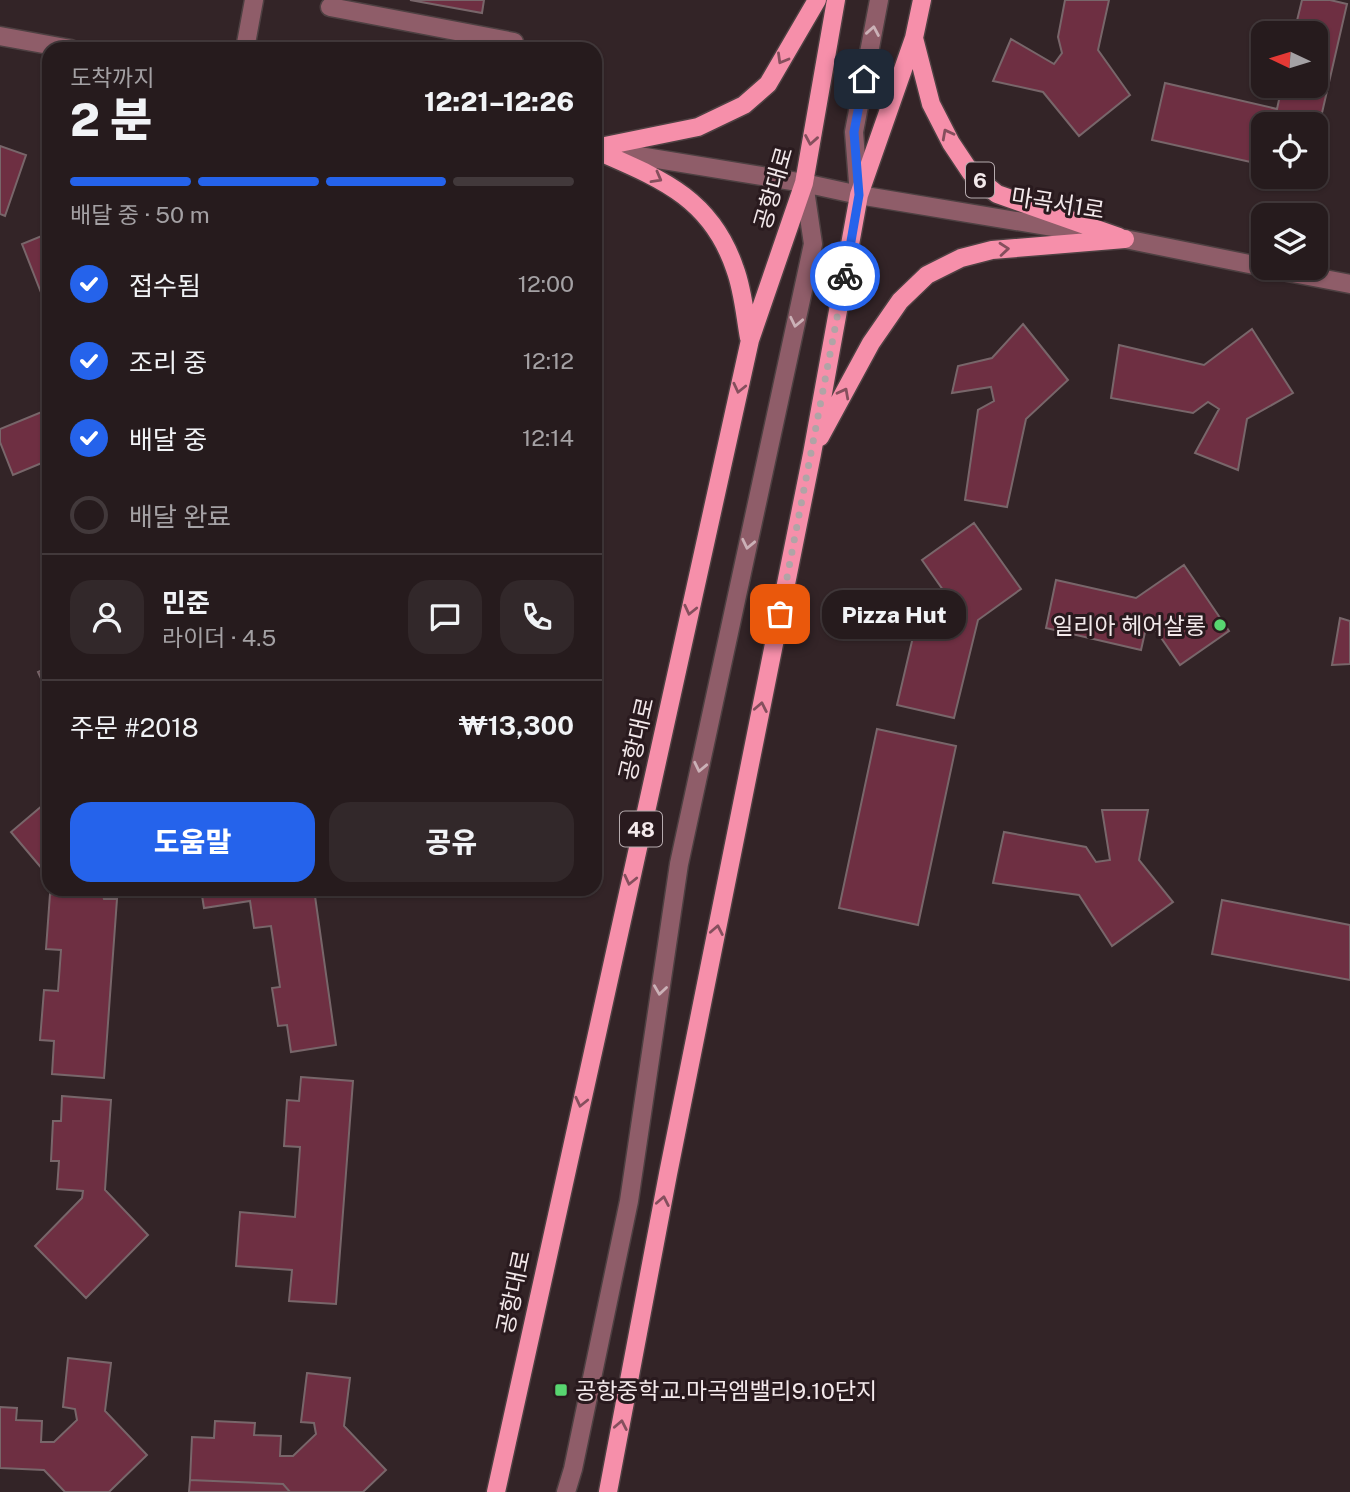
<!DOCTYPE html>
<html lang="ko">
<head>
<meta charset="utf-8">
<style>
	body { margin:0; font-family:"Public Sans","Noto Sans KR",sans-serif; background:#32282a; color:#f1f3f6; height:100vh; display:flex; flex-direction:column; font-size:26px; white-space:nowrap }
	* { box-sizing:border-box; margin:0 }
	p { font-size:23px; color:#a4a1a4 }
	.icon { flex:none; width:38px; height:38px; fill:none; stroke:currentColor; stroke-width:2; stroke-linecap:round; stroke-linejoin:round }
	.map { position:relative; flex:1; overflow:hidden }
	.details { position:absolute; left:42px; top:42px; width:560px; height:854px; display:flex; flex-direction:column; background:#261b1d; border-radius:21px; box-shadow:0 2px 5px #0004,0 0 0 2px #42393b }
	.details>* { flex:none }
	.needle { width:46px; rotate:274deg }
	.buttons { position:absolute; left:1251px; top:21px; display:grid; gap:14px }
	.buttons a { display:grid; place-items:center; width:77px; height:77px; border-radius:14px; background:#261b1d; box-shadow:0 2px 5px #0004,0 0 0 2px #42393b; font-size:35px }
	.pin { position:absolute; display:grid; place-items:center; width:60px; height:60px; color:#fff; margin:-30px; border-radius:14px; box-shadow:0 4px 10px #0006 }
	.courier { position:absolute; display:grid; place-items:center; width:70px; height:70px; margin:-35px; border:5px solid #2563eb; border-radius:50%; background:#fff; color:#222; box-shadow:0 2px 9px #0007 }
	.bubble { position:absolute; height:49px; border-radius:21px; background:#261b1d; box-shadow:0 2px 5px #0004,0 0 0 2px #42393b; font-size:23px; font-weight:800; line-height:49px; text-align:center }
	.summary em { font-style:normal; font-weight:800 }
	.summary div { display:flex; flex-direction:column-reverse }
	.summary { display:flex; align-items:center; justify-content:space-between; height:119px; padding:0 28px }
	h1 { font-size:46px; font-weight:800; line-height:52px }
	.bar { display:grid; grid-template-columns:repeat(4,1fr); gap:10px 7px; align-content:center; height:84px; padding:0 28px }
	.bar i { height:9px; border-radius:5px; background:#42393b }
	.bar .selected { background:#2563eb }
	.bar p { grid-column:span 4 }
	.line { display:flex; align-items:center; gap:18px; padding:0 28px; border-top:2px solid #42393b }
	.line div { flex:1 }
	.round { display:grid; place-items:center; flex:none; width:74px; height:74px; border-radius:21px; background:#32282a }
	ol { padding:0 28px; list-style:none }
	li { display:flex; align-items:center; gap:21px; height:77px }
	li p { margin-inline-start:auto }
	li .icon { padding:7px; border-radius:50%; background:#2563eb; color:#fff; stroke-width:4 }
	li:last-child { color:#a4a1a4 }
	li i { width:38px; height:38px; border:4px solid #42393b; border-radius:50% }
	.action { display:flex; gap:14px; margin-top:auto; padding:14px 28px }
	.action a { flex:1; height:80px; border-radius:21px; background:#2563eb; color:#fff; font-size:28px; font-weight:800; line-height:80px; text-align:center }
	.action a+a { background:#32282a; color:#f1f3f6 }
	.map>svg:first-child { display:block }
	.building { fill:#6e2f42; stroke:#78666a; stroke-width:2 }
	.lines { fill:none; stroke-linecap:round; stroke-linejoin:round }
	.minor-casing { stroke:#4e4042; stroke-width:21 }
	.major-casing { stroke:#4e4042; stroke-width:21 }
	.minor { stroke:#8f5d69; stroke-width:18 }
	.major { stroke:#f68faa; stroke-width:18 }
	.oneway { stroke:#cbb1b7 }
	.oneway2 { stroke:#854f5d }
	.done { stroke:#b0a4a6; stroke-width:7; stroke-dasharray:0 12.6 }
	.route { stroke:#2563eb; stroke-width:9 }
	.poi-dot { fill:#58d570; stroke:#291a1e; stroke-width:2.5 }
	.labels { text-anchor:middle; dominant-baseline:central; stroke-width:6; stroke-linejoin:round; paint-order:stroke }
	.shield { fill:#291a1e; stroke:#b6abae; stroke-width:2 }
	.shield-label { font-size:21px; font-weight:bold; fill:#f3e9eb }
	.street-label { font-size:23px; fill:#f3e9eb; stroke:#291a1e }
	.poi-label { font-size:23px; fill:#f3e9eb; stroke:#291a1e; text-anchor:end }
</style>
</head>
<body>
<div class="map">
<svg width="1350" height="1492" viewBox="0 0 1350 1492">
	<rect width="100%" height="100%" fill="#332427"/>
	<path class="building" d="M410,0H484L482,13Z
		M1065,0H1109L1098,50L1130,95L1079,136L1043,92L993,81L1011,39L1054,64L1062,53L1058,37Z
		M1302,0H1330L1347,4L1316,139V124H1264V165L1152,140L1165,83L1277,109L1282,86H1316V33H1294Z
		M0,146L26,155L5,216L0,214Z
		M49,233V313L22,244Z
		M1023,324L1068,380L1026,419L1007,507L965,500L978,410L994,401L991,387L952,393L958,366L992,358Z
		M1252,329L1293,393L1247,419L1238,470L1195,453L1219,409L1208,402L1193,413L1111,398L1119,345L1204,365Z
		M49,409V460L13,475L0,442V429Z
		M974,523L1021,589L978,620L954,718L897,705L920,607L962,617L922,560Z
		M1184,565L1229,631L1180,665L1148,619L1141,650L1046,628L1056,580L1136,598Z
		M1340,618L1350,621V664L1332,665Z
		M49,667V696L38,672Z
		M877,729L956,746L918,925L839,908Z
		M49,800V877L11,832Z
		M1102,810H1148L1139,860L1173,902L1112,946L1079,895L993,883L1004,832L1086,847L1096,862L1110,860Z
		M59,889H101L104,899H117L104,1078L52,1074L54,1041L40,1040L44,990L58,991L61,950L46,949L50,894L64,895Z
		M201,889H314L336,1045L291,1052L287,1025L278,1026L272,988L280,987L271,926L254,928L250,901L204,908Z
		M1222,900L1350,925V980L1212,954Z
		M301,1077L353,1081L336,1304L289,1301L292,1270L236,1266L240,1212L295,1217L300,1147L284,1146L287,1100L299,1101Z
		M62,1096L111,1100L105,1190L148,1235L86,1298L35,1246L82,1198L83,1191L57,1189L59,1161H51L53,1121H61Z
		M68,1358L111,1363L105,1411L147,1455L109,1492H65L44,1470L0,1468V1407L17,1408L16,1420L42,1421L41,1442H54L77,1420L75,1409L63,1407Z
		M307,1373L350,1378L344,1426L386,1470L363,1492H290L283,1484L190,1480L192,1437L214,1438L215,1421L255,1423L254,1435L281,1436L280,1456H293L316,1434L314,1423L301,1422Z
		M190,1480L283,1484L290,1492H189Z"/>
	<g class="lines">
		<defs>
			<path id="minor" d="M330,7L514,42L513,49
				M0,36L71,49
				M245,49L254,0
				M602,150L804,183L859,195L1125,239L1264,267
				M859,195L854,132L879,0
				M1267,268L1350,284
				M566,1492L573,1469L629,1201L679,864L813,244L804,183"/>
			<path id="major" d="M914,38L931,104L951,143L971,173L997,194L1119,237
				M595,148L698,127L744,105L768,84L817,0
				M595,150C659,178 711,197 735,269C743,290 745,316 749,338
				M820,437L871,343L900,301L927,275L961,258L992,250L1125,239
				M496,1492L750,340L804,183L836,0
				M608,1492L668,1174L812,454L859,195L914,38L922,0"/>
		</defs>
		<use href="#minor" class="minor-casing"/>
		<use href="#major" class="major-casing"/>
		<use href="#minor" class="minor"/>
		<use href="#major" class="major"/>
	</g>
	<defs><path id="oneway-chevron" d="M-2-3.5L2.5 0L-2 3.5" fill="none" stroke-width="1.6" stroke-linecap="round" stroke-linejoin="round" transform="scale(1.75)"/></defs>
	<g class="oneway">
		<use href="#oneway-chevron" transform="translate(873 31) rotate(-80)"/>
		<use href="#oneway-chevron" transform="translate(796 322) rotate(102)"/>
		<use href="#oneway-chevron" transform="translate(748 544) rotate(102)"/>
		<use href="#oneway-chevron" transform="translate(700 767) rotate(102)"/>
		<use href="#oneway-chevron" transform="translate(660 990) rotate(98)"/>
	</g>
	<g class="oneway2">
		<use href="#oneway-chevron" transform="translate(782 59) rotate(120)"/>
		<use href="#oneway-chevron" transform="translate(947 134) rotate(-118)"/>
		<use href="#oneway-chevron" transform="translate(811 140) rotate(100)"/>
		<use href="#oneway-chevron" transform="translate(657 178) rotate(29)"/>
		<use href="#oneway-chevron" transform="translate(1004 249) rotate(-5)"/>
		<use href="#oneway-chevron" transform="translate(739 388) rotate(103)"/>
		<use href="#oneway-chevron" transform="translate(844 393) rotate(-62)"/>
		<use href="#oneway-chevron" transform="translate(690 610) rotate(103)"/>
		<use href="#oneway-chevron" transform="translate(761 707) rotate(-79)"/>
		<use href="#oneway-chevron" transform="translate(630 880) rotate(103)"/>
		<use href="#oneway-chevron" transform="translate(717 930) rotate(-79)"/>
		<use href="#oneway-chevron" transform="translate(581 1102) rotate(103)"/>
		<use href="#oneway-chevron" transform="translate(663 1201) rotate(-79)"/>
		<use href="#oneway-chevron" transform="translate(621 1425) rotate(-79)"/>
	</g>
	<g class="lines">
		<path class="done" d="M780,614L845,276"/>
		<path class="route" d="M845,276L859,195L854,132L864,79"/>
	</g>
	<g class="poi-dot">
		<circle cx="1220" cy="625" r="7"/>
		<rect x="554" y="1383" width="14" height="14" rx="3.5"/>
	</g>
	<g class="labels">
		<g class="shield">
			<rect x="966" y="162.5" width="28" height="35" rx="5"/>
			<rect x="620" y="811.5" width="42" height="35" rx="5"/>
		</g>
		<g class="shield-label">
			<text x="980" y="180">6</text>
			<text x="641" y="829">48</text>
		</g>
		<g class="street-label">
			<text transform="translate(773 188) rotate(-74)">공항대로</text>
			<text transform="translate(1058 203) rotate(9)">마곡서1로</text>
			<text transform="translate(636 739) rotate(-77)">공항대로</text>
			<text transform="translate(513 1292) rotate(-78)">공항대로</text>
		</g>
		<g class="poi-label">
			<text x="1206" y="625">일리아 헤어살롱</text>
			<text x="575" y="1390" text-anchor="start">공항중학교.마곡엠밸리9.10단지</text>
		</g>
	</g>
</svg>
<div class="buttons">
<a><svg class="needle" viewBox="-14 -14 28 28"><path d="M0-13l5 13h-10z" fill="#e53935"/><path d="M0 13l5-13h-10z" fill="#a4a1a4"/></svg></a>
<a><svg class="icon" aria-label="locate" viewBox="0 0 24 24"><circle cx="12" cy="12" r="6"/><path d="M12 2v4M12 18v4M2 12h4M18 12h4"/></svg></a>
<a><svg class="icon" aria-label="layers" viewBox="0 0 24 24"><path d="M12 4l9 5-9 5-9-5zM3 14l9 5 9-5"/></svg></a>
</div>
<div class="pin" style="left:780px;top:614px;background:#ea580c"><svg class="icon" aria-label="bag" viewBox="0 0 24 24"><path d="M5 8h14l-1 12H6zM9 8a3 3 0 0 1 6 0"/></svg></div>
<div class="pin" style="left:864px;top:79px;background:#1f2937"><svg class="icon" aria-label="home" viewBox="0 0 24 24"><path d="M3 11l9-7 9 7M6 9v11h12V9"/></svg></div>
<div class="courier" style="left:845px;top:276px"><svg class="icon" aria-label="bike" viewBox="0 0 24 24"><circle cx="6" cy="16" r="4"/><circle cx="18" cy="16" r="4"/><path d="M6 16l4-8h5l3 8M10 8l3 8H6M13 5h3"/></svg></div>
<div class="bubble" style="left:822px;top:590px;width:144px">Pizza Hut</div>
<section class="details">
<div class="summary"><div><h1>2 분</h1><p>도착까지</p></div><em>12:21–12:26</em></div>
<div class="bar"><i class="selected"></i><i class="selected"></i><i class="selected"></i><i></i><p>배달 중 · 50 m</p></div>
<ol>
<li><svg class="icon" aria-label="check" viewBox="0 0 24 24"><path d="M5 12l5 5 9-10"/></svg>접수됨<p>12:00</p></li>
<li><svg class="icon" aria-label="check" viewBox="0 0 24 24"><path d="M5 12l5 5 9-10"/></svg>조리 중<p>12:12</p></li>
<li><svg class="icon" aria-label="check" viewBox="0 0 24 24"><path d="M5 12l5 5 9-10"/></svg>배달 중<p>12:14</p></li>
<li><i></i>배달 완료</li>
</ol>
<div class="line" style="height:126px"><a class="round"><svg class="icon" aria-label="person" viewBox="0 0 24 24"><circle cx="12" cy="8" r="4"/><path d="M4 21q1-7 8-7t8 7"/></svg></a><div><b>민준</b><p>라이더 · 4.5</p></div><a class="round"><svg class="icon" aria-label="chat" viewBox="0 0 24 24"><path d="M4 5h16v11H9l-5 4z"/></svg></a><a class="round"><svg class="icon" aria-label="phone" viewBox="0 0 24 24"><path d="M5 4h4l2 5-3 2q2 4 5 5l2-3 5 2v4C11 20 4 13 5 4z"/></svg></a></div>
<div class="line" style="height:91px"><div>주문 #2018</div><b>₩13,300</b></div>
<div class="action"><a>도움말</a><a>공유</a></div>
</section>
</div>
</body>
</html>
